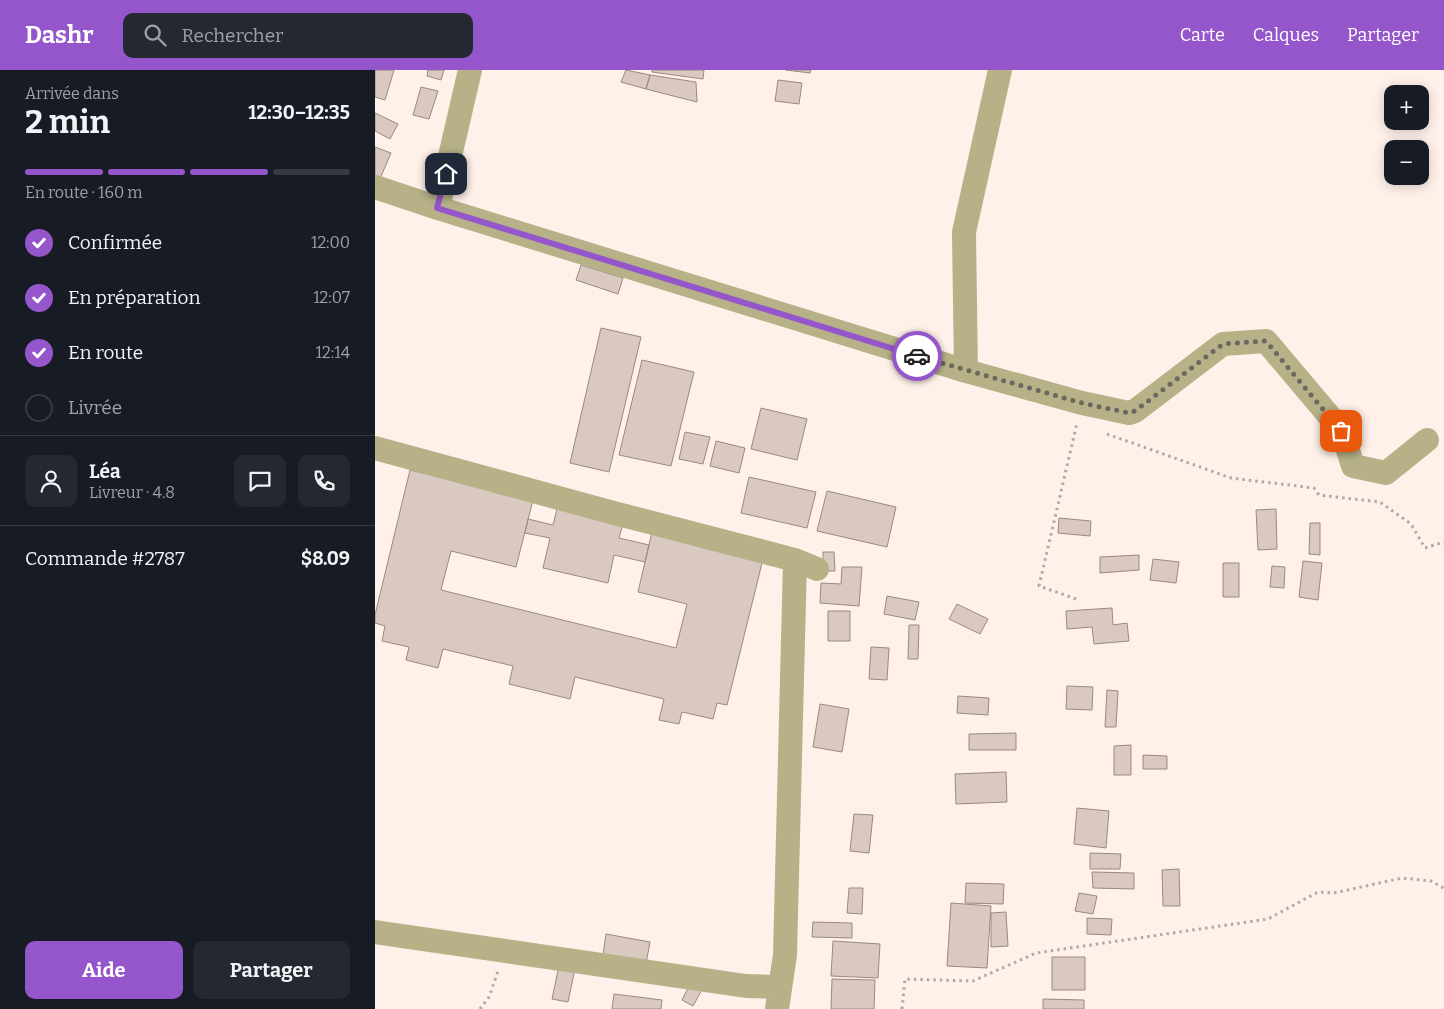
<!DOCTYPE html>
<html lang="fr">
<head>
<meta charset="utf-8">
<style>
	body { margin:0; font-family:Bitter,serif; background:#242831; color:#f1f3f6; height:100vh; display:flex; flex-direction:column; font-size:19px; white-space:nowrap }
	* { box-sizing:border-box; margin:0 }
	p { font-size:16px; color:#9ea1a6 }
	.icon { flex:none; width:28px; height:28px; fill:none; stroke:currentColor; stroke-width:2; stroke-linecap:round; stroke-linejoin:round }
	.map { position:relative; flex:1; overflow:hidden }
	.details { display:flex; flex-direction:column; background:#171b24; width:375px }
	.details>* { flex:none }
	.controls { position:absolute; left:1009px; top:15px; display:grid; gap:10px }
	.controls a { display:grid; place-items:center; width:45px; height:45px; border-radius:10px; background:#171b24; box-shadow:0 2px 12px #0003; font-size:25px }
	.pin { position:absolute; display:grid; place-items:center; width:42px; height:42px; color:#fff; margin:-21px; border-radius:10px; box-shadow:0 2px 8px #0006 }
	.courier { position:absolute; display:grid; place-items:center; width:50px; height:50px; margin:-25px; border:4px solid #9656cb; border-radius:50%; background:#fff; color:#222; box-shadow:0 1px 6px #0007 }
	.head em { font-style:normal; font-weight:700 }
	.head div { display:flex; flex-direction:column-reverse }
	.head { display:flex; align-items:center; justify-content:space-between; height:85px; padding:0 25px }
	h1 { font-size:32px; font-weight:700; line-height:38px }
	.bar { display:grid; grid-template-columns:repeat(4,1fr); gap:8px 5px; align-content:center; height:60px; padding:0 25px }
	.bar i { height:6px; border-radius:4px; background:#363941 }
	.bar .current { background:#9656cb }
	.bar p { grid-column:span 4 }
	.line { display:flex; align-items:center; gap:12px; padding:0 25px; border-top:1px solid #363941 }
	.line div { flex:1 }
	.round { display:grid; place-items:center; flex:none; width:52px; height:52px; border-radius:10px; background:#242831 }
	ol { padding:0 25px; list-style:none }
	li { display:flex; align-items:center; gap:15px; height:55px }
	li p { margin-inline-start:auto }
	li .icon { padding:5px; border-radius:50%; background:#9656cb; color:#fff; stroke-width:4 }
	li:last-child { color:#9ea1a6 }
	li i { width:28px; height:28px; border:2px solid #363941; border-radius:50% }
	.button { display:flex; gap:10px; margin-top:auto; padding:10px 25px }
	.button a { flex:1; height:58px; border-radius:10px; background:#9656cb; color:#fff; font-size:20px; font-weight:700; line-height:58px; text-align:center }
	.button a+a { background:#242831; color:#f1f3f6 }
	header { display:flex; align-items:center; gap:30px; box-sizing:border-box; height:70px; padding:0 25px; background:#9656cb; color:#fff }
	header strong { font-size:24px }
	nav { display:flex; gap:28px; margin-inline-start:auto; font-size:18px }
	.search { width:350px; height:45px; background:#242831; display:flex; align-items:center; gap:12px; box-sizing:border-box; padding:0 18px; border-radius:10px; color:#9ea1a6; font-size:19px }
	main { display:flex; flex:1; min-height:0 }
	.map>svg:first-child { display:block }
	.building { fill:#d9c9c0; stroke:#998a81 }
	.lines { fill:none; stroke-linecap:round; stroke-linejoin:round }
	.path { stroke:#b3a8a2; stroke-width:3; stroke-dasharray:2.5 4; stroke-linecap:butt }
	.minor { stroke:#b6b187; stroke-width:24 }
	.done { stroke:#6f6662; stroke-width:5; stroke-dasharray:0 9 }
	.route { stroke:#9656cb; stroke-width:6 }
</style>
</head>
<body>
<header>
<strong>Dashr</strong>
<div class="search"><svg class="icon" aria-label="search" viewBox="0 0 24 24"><circle cx="10" cy="10" r="6"/><path d="M15 15l6 6"/></svg>Rechercher</div>
<nav><a>Carte</a><a>Calques</a><a>Partager</a></nav>
</header>
<main>
<section class="details">
<div class="head"><div><h1>2 min</h1><p>Arrivée dans</p></div><em>12:30–12:35</em></div>
<div class="bar"><i class="current"></i><i class="current"></i><i class="current"></i><i></i><p>En route · 160 m</p></div>
<ol>
<li><svg class="icon" aria-label="check" viewBox="0 0 24 24"><path d="M5 12l5 5 9-10"/></svg>Confirmée<p>12:00</p></li>
<li><svg class="icon" aria-label="check" viewBox="0 0 24 24"><path d="M5 12l5 5 9-10"/></svg>En préparation<p>12:07</p></li>
<li><svg class="icon" aria-label="check" viewBox="0 0 24 24"><path d="M5 12l5 5 9-10"/></svg>En route<p>12:14</p></li>
<li><i></i>Livrée</li>
</ol>
<div class="line" style="height:90px"><a class="round"><svg class="icon" aria-label="person" viewBox="0 0 24 24"><circle cx="12" cy="8" r="4"/><path d="M4 21q1-7 8-7t8 7"/></svg></a><div><b>Léa</b><p>Livreur · 4.8</p></div><a class="round"><svg class="icon" aria-label="chat" viewBox="0 0 24 24"><path d="M4 5h16v11H9l-5 4z"/></svg></a><a class="round"><svg class="icon" aria-label="phone" viewBox="0 0 24 24"><path d="M5 4h4l2 5-3 2q2 4 5 5l2-3 5 2v4C11 20 4 13 5 4z"/></svg></a></div>
<div class="line" style="height:65px"><div>Commande #2787</div><b>$8.09</b></div>
<div class="button"><a>Aide</a><a>Partager</a></div>
</section>
<div class="map">
<svg width="1069" height="939" viewBox="0 0 1069 939">
	<rect width="100%" height="100%" fill="#fff1ea"/>
	<path class="building" d="M0,0H19L10,30L0,27Z
		M53,0H69L66,10L52,6Z
		M251,0L275,5L271,19L246,12Z
		M277,0H329L328,9L277,2Z
		M411,0H436L435,3Z
		M275,5L321,12L322,32L271,19Z
		M403,10L427,13L424,34L400,31Z
		M46,17L63,21L54,49L38,45Z
		M0,43L23,54L15,69L0,61Z
		M0,77L16,83L4,111L0,110Z
		M206,195L248,208L243,224L201,210Z
		M226,258L266,267L234,402L195,393Z
		M267,290L319,302L296,396L244,385Z
		M386,338L432,349L422,390L376,379Z
		M310,362L335,367L328,394L304,389Z
		M341,371L370,378L364,403L335,396Z
		M35,400L158,430L141,497L76,481L66,520L301,578L312,534L263,522L277,462L388,489L352,635L342,633L338,649L307,642L304,654L284,650L289,629L200,607L195,629L134,614L138,596L68,579L63,598L31,590L34,577L7,571L10,556L0,553V545Z
		M374,407L441,422L432,458L366,443Z
		M452,421L521,437L512,477L442,461Z
		M182,439L248,454L244,468L274,475L270,492L239,485L233,513L168,498L175,468L150,463L153,449L178,455Z
		M901,439L902,479L883,480L881,440Z
		M684,448L716,451L715,466L683,463Z
		M935,453H945V485L934,484Z
		M448,482H459L460,501H448Z
		M764,485V500L725,503V487Z
		M778,489L804,492L801,513L775,510Z
		M928,491L947,493L943,530L924,527Z
		M848,493H864V527H848Z
		M897,496L910,497L909,518L895,517Z
		M467,497H487L484,536L445,533L446,513L466,514Z
		M512,526L544,532L540,550L509,544Z
		M582,534L613,549L605,564L574,549Z
		M737,538L738,555L752,553L754,571L719,574L717,557L692,559L691,541Z
		M453,541H475V571H453Z
		M534,555H544L543,589H533Z
		M496,577L514,578L512,610L494,609Z
		M692,616L718,617L717,640L691,639Z
		M732,620L743,621L741,657H730Z
		M583,626L614,628L613,645L582,643Z
		M445,634L474,639L467,682L438,677Z
		M641,663V680H594V664Z
		M756,675V705H739V676Z
		M768,685L792,686V699H768Z
		M631,702L632,732L581,734L580,704Z
		M702,738L734,741L731,778L699,774Z
		M479,744L498,745L494,783L475,781Z
		M715,783L746,784L745,799H715Z
		M804,799L805,836H788L787,800Z
		M717,802L759,803V819L718,818Z
		M591,813L629,814L628,834L590,833Z
		M474,818H488L487,844L472,843Z
		M704,823L722,826L718,844L700,841Z
		M576,833L616,836L612,898L572,896Z
		M631,842L633,876L616,877V843Z
		M712,848L737,849L736,865L712,864Z
		M438,852L477,853V868L437,867Z
		M231,864L275,872L270,899L227,892Z
		M458,871L505,874L503,908L456,906Z
		M677,887H710V920H677Z
		M185,891L201,894L193,932L177,929Z
		M457,909L500,910L499,939H456Z
		M317,910L329,916L318,936L307,930Z
		M239,924L287,930L286,939H237Z
		M668,929L709,930V939H668Z"/>
	<g class="lines">
		<path class="path" d="M732,364L856,408L939,418L944,425L1005,432L1036,454L1050,478L1069,472
			M701,529L664,516L702,353
			M105,939L114,927L123,901
			M527,939L530,909L598,911L661,883L893,849L943,822L959,823L1027,808L1056,811L1067,817L1069,821"/>
		<path class="minor" d="M0,117L63,138L95,0
			M63,138L591,301L707,333L754,343L760,341L848,274L891,271L967,361L978,396L1011,403L1052,370
			M591,301L589,162L625,0
			M0,378L239,443L420,490L442,499
			M0,862L371,916L405,917
			M402,939L410,885L420,490"/>
	</g>
	<g class="lines">
		<path class="done" d="M542,286L707,333L754,343L760,341L848,274L891,271L966,361"/>
		<path class="route" d="M71,104L62,138L542,286"/>
	</g>
</svg>
<div class="controls">
<a>+</a>
<a>−</a>
</div>
<div class="pin" style="left:966px;top:361px;background:#ea580c"><svg class="icon" aria-label="bag" viewBox="0 0 24 24"><path d="M5 8h14l-1 12H6zM9 8a3 3 0 0 1 6 0"/></svg></div>
<div class="pin" style="left:71px;top:104px;background:#1f2937"><svg class="icon" aria-label="home" viewBox="0 0 24 24"><path d="M3 11l9-7 9 7M6 9v11h12V9"/></svg></div>
<div class="courier" style="left:542px;top:286px"><svg class="icon" aria-label="car" viewBox="0 0 24 24"><path d="M5 17H2v-5l4-1 3-4h7l3 4 3 1v5h-3M9 17h6M6 11h13"/><circle cx="7" cy="17" r="2"/><circle cx="17" cy="17" r="2"/></svg></div>
</div>
</main>
</body>
</html>
